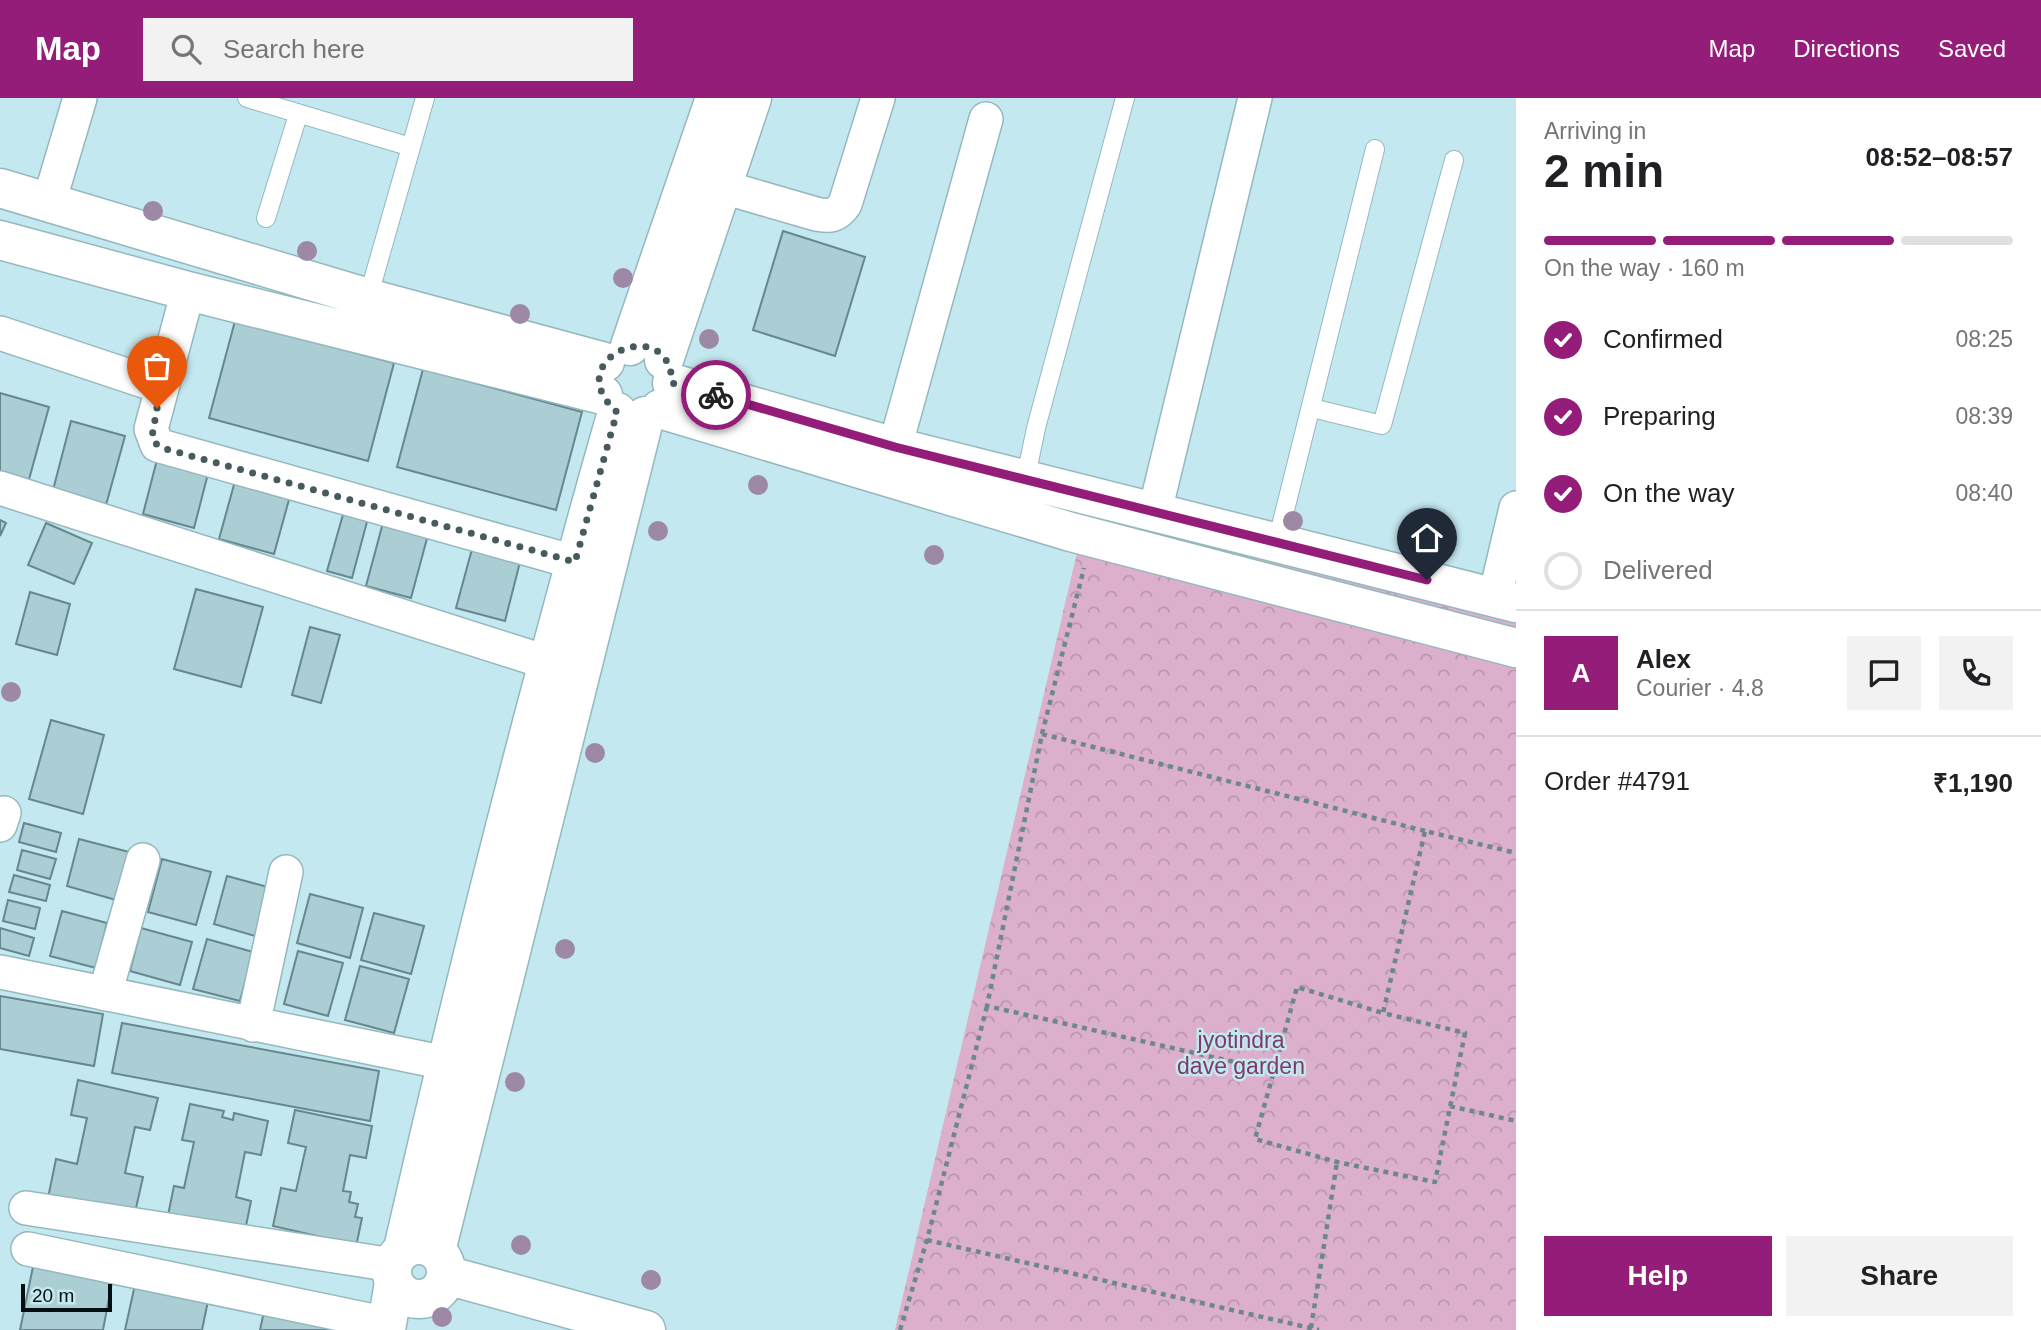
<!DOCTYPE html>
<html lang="en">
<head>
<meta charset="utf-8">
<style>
	body { margin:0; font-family:Arial,sans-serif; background:#f2f2f2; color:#202124; height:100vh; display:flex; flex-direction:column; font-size:26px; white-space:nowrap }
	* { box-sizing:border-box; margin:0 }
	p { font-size:23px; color:#757577 }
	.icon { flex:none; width:38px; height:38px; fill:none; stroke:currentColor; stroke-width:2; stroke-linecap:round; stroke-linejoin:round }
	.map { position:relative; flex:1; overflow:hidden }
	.side { display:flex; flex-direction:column; background:#fff; width:525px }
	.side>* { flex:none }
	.scale { position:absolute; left:21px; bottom:18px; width:91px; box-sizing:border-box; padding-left:7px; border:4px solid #030f11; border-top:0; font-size:19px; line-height:24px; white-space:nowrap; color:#030f11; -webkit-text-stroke:5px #c4e8ef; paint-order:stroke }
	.pin { position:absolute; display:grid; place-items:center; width:60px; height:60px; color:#fff; margin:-72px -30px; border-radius:50% 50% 50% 0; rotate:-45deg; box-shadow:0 0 7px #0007 }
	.pin .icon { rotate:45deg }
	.courier { position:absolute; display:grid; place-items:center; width:70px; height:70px; margin:-35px; border:5px solid #941d7a; border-radius:50%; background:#fff; color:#222; box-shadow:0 2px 9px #0007 }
	.head em { font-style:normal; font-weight:700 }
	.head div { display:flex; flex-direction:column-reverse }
	.head { display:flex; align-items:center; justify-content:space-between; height:119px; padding:0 28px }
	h1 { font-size:46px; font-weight:700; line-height:52px }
	.bar { display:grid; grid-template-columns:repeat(4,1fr); gap:10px 7px; align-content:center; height:84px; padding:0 28px }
	.bar i { height:9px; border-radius:5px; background:#e0e0e0 }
	.bar .selected { background:#941d7a }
	.bar p { grid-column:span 4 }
	.line { display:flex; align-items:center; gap:18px; padding:0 28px; border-top:2px solid #e0e0e0 }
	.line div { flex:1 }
	.round { display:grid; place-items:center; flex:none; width:74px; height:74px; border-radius:0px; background:#f2f2f2 }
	ol { padding:0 28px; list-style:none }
	li { display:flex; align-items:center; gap:21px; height:77px }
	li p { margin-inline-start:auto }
	li .icon { padding:7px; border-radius:50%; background:#941d7a; color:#fff; stroke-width:4 }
	li:last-child { color:#757577 }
	li i { width:38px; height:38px; border:4px solid #e0e0e0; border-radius:50% }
	.action { display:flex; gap:14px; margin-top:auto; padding:14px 28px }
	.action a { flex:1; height:80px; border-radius:0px; background:#941d7a; color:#fff; font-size:28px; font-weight:700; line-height:80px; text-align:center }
	.action a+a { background:#f2f2f2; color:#202124 }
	header { display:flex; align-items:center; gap:42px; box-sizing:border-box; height:98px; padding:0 35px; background:#941d7a; color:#fff }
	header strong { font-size:33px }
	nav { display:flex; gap:38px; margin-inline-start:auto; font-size:24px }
	.search { width:490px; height:63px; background:#f2f2f2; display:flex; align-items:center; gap:18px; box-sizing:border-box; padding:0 24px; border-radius:0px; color:#757577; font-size:26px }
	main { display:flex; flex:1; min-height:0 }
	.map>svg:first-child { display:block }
	.park { fill:url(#park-crowns) }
	.building { fill:#abced5; stroke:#66878e; stroke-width:2 }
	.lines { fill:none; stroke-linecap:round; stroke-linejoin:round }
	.lane-casing { stroke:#95b8bf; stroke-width:20 }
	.street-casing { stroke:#95b8bf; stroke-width:36 }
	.secondary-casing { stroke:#95b8bf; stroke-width:41 }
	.path { stroke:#6e878c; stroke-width:4.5; stroke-dasharray:5 5; stroke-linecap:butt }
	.lane { stroke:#fff; stroke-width:18 }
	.street { stroke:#fff; stroke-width:33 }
	.secondary { stroke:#fff; stroke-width:38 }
	.tree { fill:#9d88a6 }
	.done { stroke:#475b5f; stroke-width:7; stroke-dasharray:0 12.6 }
	.route { stroke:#941d7a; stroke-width:9 }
	.labels { text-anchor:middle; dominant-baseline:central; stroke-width:5; stroke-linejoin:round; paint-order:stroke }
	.park-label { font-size:23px; fill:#7d3a6b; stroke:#c4e8ef }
</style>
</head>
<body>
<header>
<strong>Map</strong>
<div class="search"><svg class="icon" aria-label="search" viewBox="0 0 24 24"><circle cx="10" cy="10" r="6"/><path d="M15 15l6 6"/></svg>Search here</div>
<nav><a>Map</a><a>Directions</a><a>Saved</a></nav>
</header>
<main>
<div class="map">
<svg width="1516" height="1232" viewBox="0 0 1516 1232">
	<defs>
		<pattern id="park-crowns" width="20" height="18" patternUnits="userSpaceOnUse" patternTransform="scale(1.75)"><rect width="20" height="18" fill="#dcb0cd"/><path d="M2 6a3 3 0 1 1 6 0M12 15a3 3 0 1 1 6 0" fill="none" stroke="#bb96af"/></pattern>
	</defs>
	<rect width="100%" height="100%" fill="#c4e8ef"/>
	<path class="park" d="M1090,399L1516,508V1232H895Z"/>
	<path class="building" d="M783,133L865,159L835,258L753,232Z
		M235,223L394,265L368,363L209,320Z
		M423,271L582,314L556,412L397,369Z
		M0,295L49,309L28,385L0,377Z
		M71,323L125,338L106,407L53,392Z
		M159,354L210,368L194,430L143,416Z
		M235,383L290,398L274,456L219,441Z
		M344,413L368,420L352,480L327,473Z
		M384,421L429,433L411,500L366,488Z
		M0,422L6,425L0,438Z
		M46,425L92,445L74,486L28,467Z
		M472,451L520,464L505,523L456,510Z
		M196,491L263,509L241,589L174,571Z
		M30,494L70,506L57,557L16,546Z
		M310,529L340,537L321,605L292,597Z
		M51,622L104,637L83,716L29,701Z
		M24,725L61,735L56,754L19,744Z
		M79,741L129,754L116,802L67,788Z
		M22,752L56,761L50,781L17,772Z
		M162,761L211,774L196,827L148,814Z
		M14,777L50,787L46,803L9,794Z
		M227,778L275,791L262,840L214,826Z
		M310,796L363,810L350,860L297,845Z
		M8,802L40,810L35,831L3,823Z
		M62,813L107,825L96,870L50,858Z
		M374,815L424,828L411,876L361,862Z
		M0,830L34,840L29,858L0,850Z
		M141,830L192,844L180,887L130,873Z
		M207,841L253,854L240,903L193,891Z
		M298,853L343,865L328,918L284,906Z
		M360,868L409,881L394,935L345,922Z
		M0,898L103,916L94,968L0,951Z
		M122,925L379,973L370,1023L112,975Z
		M78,982L158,1000L150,1032L135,1029L125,1075L143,1079L134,1119L48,1100L56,1061L77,1066L87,1020L71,1017Z
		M190,1006L224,1013L222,1019L233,1022L234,1015L268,1023L261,1057L245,1054L236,1099L251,1103L244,1138L167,1122L174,1088L184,1090L194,1044L182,1042Z
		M295,1012L372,1028L366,1060L350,1057L343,1093L351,1094L349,1104L358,1106L355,1119L362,1120L354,1158L323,1152L326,1140L273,1128L281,1090L296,1093L306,1049L288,1045Z
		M35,1159L114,1174L103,1232H20Z
		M136,1182L209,1198L202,1232H125Z
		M265,1209L336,1223L335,1232H260Z"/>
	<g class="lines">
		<defs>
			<path id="lane" d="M247,0L411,49
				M266,120L298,17
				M368,200L425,0
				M1312,310L1382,327L1454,62
				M1025,383L1036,330L1125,0
				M1277,444L1375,51"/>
			<path id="street" d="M723,89L816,116C829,119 837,118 845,106L878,0
				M49,104L80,0
				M188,193L151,331L157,347L574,464
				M0,235L162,289
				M895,349L986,21
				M0,390L549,565
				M1155,413L1255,0
				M1495,499L1516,410
				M0,727L4,715
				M0,874L446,965
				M105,896L143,762
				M253,927L286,774
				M26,1110L393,1167
				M28,1151L388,1226"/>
			<path id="secondary" d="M0,90L368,200L605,264
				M0,142L188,193L603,297
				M630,248L715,0
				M664,262L752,0
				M672,285L895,349L1516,505
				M660,311L1071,434L1516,550
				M392 1174a27 27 0 1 1 54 0a27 27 0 1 1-54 0Z
				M403,1151C467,871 538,591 617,314
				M436,1153L645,318
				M446,1177L646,1232
				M386,1232L394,1184"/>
		</defs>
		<use href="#lane" class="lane-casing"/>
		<use href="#street" class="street-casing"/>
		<use href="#secondary" class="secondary-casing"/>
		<path class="path" d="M1042,636L1084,470
			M1425,733L1042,636L987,908L1274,973L1255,1041L1337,1064L1435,1084L1465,935L1383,915L1425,733L1516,755
			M1274,973L1297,889L1383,915
			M1450,1008L1516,1023
			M927,1142L1319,1232
			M1311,1230L1337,1064
			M900,1232L927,1142L987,908"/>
		<use href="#lane" class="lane"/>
		<use href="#street" class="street"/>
		<use href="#secondary" class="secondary"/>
	</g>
	<g class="tree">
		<circle cx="153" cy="113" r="10"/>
		<circle cx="307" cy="153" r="10"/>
		<circle cx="623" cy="180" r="10"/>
		<circle cx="520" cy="216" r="10"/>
		<circle cx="709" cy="241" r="10"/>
		<circle cx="758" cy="387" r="10"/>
		<circle cx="1293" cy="423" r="10"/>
		<circle cx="658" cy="433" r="10"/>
		<circle cx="1420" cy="444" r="10"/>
		<circle cx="934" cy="457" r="10"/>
		<circle cx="11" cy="594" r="10"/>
		<circle cx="595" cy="655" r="10"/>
		<circle cx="565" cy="851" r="10"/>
		<circle cx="515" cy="984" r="10"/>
		<circle cx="521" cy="1147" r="10"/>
		<circle cx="651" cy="1182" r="10"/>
		<circle cx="442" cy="1219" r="10"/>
	</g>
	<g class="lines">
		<path class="done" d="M157,310L152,339L157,347L166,351L575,464L617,314C556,260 671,213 672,285L716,297"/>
		<path class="route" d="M716,297L895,349L1427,482"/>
	</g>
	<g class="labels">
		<g class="park-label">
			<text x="1241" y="942">jyotindra<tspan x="1241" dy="26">dave garden</tspan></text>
		</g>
	</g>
</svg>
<div class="scale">20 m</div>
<div class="pin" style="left:157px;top:310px;background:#ea580c"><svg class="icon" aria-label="bag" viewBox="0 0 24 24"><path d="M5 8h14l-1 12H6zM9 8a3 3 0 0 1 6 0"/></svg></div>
<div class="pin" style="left:1427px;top:482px;background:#1f2937"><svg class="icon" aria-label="home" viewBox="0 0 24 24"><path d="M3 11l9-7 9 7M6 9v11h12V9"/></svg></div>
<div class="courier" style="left:716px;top:297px"><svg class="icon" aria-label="bike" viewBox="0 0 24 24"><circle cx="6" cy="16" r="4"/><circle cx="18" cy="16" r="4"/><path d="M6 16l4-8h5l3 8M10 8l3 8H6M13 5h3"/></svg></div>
</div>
<section class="side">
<div class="head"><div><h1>2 min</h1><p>Arriving in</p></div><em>08:52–08:57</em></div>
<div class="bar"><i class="selected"></i><i class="selected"></i><i class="selected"></i><i></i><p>On the way · 160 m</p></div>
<ol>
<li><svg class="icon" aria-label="check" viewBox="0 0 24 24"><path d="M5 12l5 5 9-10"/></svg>Confirmed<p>08:25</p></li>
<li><svg class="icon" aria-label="check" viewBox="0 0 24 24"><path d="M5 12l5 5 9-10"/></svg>Preparing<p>08:39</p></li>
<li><svg class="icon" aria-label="check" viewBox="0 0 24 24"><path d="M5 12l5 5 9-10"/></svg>On the way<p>08:40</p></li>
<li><i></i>Delivered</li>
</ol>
<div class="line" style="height:126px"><b class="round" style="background:#941d7a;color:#fff">A</b><div><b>Alex</b><p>Courier · 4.8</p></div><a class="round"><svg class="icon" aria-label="chat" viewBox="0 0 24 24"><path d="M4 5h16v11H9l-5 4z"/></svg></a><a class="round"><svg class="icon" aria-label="phone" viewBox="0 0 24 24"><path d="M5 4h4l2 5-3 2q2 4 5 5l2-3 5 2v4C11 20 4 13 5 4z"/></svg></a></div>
<div class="line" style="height:91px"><div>Order #4791</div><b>₹1,190</b></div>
<div class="action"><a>Help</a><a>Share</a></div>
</section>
</main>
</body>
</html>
